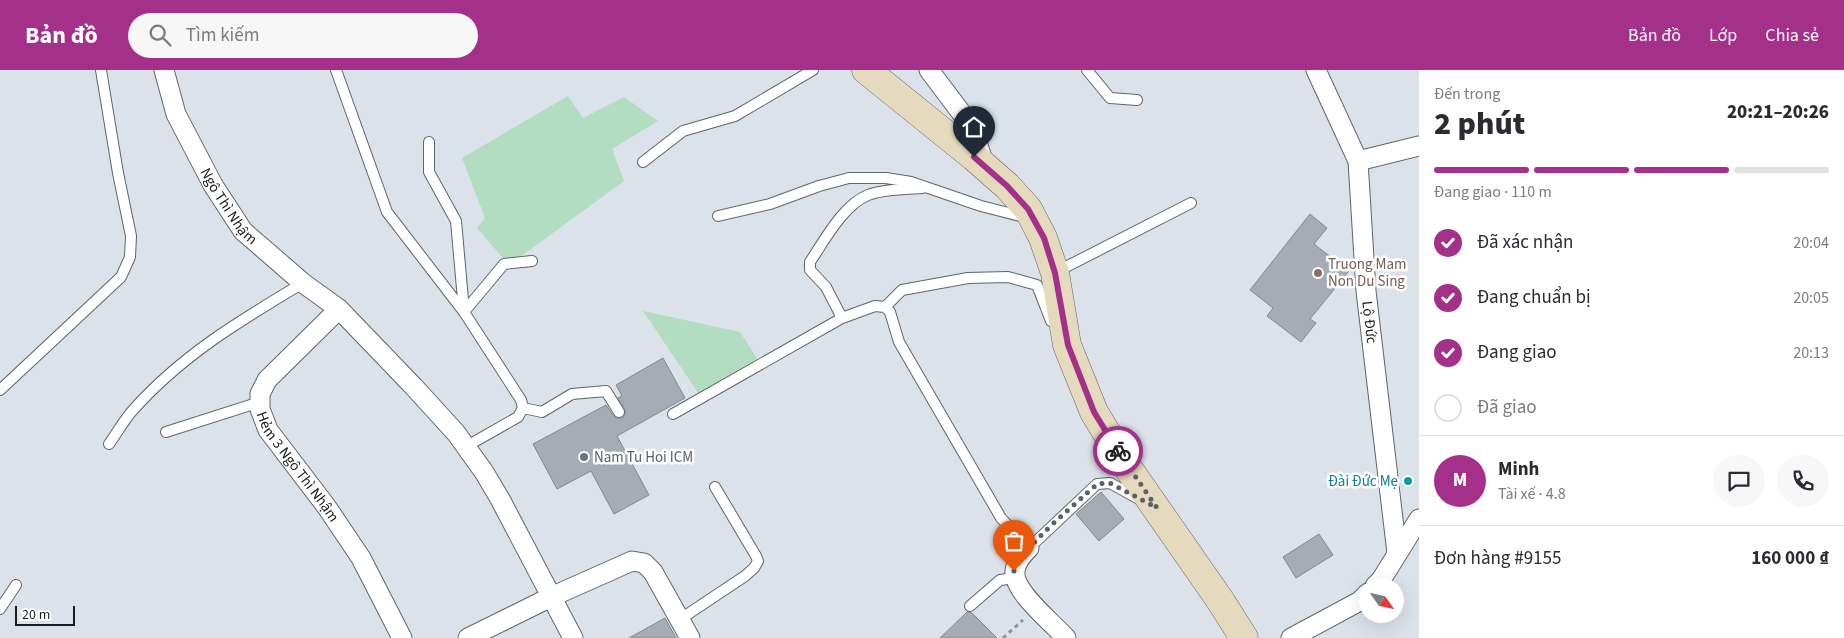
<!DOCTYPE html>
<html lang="vi">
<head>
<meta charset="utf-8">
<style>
	body { margin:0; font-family:"Source Sans 3",sans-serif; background:#f7f7f7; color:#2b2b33; height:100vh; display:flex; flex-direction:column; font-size:19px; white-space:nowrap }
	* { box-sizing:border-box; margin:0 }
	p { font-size:16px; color:#7c7c81 }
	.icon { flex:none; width:28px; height:28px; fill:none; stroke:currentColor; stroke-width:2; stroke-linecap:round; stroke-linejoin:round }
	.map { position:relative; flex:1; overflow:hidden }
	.details { display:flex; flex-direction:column; background:#fff; width:425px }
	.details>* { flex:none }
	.needle { width:32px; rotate:124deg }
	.controls { position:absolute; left:1359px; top:508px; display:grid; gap:10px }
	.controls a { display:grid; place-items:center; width:45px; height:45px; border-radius:50%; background:#fff; box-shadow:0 5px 20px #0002; font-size:25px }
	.scale { position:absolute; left:15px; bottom:12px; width:60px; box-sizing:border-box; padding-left:5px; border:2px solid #191b1e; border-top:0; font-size:14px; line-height:18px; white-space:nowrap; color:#191b1e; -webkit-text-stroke:4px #fff; paint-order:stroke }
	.pin { position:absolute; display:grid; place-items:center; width:42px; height:42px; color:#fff; margin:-51px -21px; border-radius:50% 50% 50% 0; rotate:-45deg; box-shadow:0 0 5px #0007 }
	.pin .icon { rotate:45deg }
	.courier { position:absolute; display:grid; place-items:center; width:50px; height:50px; margin:-25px; border:4px solid #a43089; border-radius:50%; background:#fff; color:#222; box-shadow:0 1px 6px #0007 }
	.overview em { font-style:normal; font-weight:800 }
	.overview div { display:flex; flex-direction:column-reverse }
	.overview { display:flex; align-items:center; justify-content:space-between; height:85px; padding:0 15px }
	h1 { font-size:32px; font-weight:800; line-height:38px }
	.bar { display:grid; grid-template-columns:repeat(4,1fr); gap:8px 5px; align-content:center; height:60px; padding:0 15px }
	.bar i { height:6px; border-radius:4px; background:#e1e1e2 }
	.bar .current { background:#a43089 }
	.bar p { grid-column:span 4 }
	.line { display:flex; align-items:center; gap:12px; padding:0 15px; border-top:1px solid #e1e1e2 }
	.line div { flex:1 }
	.round { display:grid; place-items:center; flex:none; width:52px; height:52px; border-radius:26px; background:#f7f7f7 }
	ol { padding:0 15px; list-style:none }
	li { display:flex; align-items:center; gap:15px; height:55px }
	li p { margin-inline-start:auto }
	li .icon { padding:5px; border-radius:50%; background:#a43089; color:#fff; stroke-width:4 }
	li:last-child { color:#7c7c81 }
	li i { width:28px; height:28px; border:2px solid #e1e1e2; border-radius:50% }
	header { display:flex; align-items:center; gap:30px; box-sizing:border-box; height:70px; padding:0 25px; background:#a43089; color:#fff }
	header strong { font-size:24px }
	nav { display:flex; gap:28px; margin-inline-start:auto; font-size:18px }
	.search { width:350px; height:45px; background:#f7f7f7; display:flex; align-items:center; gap:12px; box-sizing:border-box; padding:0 18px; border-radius:28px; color:#7c7c81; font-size:19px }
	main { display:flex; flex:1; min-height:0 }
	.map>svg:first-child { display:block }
	.green { fill:#b2ddc0 }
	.building { fill:#a6acb4; stroke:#82888f }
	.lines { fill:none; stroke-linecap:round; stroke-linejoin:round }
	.lane-casing { stroke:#5f656c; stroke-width:12 }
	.street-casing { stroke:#5f656c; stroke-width:21 }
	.secondary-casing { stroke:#5f656c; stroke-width:29 }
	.path { stroke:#8d9297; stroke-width:3; stroke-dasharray:4 4; stroke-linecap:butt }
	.lane { stroke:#fff; stroke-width:10 }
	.street { stroke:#fff; stroke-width:19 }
	.secondary { stroke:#e6dabe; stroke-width:28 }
	.done { stroke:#5d6165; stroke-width:5; stroke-dasharray:0 9 }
	.route { stroke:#a43089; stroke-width:6 }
	.education-dot { fill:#8d6e63; stroke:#fff; stroke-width:2 }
	.worship-dot { fill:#6b7280; stroke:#fff; stroke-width:2 }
	.culture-dot { fill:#0f9aa8; stroke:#fff; stroke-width:2 }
	.labels { text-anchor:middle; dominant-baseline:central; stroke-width:5; stroke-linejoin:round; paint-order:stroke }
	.street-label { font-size:15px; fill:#191b1e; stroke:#fff }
	.education-label { font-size:15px; fill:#785e54; stroke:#fff; text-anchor:start }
	.worship-label { font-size:15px; fill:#5b616d; stroke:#fff; text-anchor:start }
	.culture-label { font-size:15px; fill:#0d838f; stroke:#fff; text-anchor:end }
</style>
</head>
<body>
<header>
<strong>Bản đồ</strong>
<div class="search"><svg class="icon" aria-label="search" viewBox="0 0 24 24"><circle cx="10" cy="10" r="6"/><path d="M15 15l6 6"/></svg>Tìm kiếm</div>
<nav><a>Bản đồ</a><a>Lớp</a><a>Chia sẻ</a></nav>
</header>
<main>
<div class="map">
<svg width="1419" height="568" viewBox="0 0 1419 568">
	<rect width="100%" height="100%" fill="#dbe2e9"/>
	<path class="green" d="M568,26L583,48L624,27L658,51L612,79L624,111L509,195L477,158L485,148L462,88Z
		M643,241L740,262L758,290L699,324Z"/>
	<path class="building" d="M1310,144L1327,158L1314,174L1349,201L1310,249L1316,253L1301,272L1267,246L1273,238L1250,220Z
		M663,288L685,328L617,366L649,425L614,444L591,401L557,419L533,374L606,335L615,348H623L626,341L618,328L622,326L616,315Z
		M1101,422L1124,449L1099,471L1076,444Z
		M1319,464L1333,485L1296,508L1283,487Z
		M967,542L972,543L997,568H940Z
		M665,548L676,568H629Z"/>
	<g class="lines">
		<defs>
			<path id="lane" d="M336,0L387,142L464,242L521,330L523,338L518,347L467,376
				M1087,0L1110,28L1137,30
				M429,72V102L456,151L464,241
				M643,92L683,61L735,46L813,0
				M718,146L770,134L819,116L849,108H886L911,112L981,136L1028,148
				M1056,202L1191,133
				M885,237L902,220L968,208L1008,207L1037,215L1051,251
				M464,242L504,194L532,191
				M842,248L826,217L810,200V192C824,171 843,135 868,125C883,119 906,119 922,118
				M0,320L121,207L130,187L131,166L118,103L101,0
				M523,338L542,342L572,324L606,321L619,342
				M673,344L842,248L875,236L885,237L890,242L899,272L1001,448L1029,478L1097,414L1110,413L1139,429
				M166,362L260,332
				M109,374C117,363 124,350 133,340C182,285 241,250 303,213
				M970,536L1000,510L1015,508
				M0,539L16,515
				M679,550L745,506L754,498L758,491L756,486L715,417"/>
			<g id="street">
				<path id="s1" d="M164,0L176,44L213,115L243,161L303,213L339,239L414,317L456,363L484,402L500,429L573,568"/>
				<path d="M929,0L972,57L984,94"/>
				<path id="s2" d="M1316,0L1358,91L1366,221L1397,483"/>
				<path d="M1358,91L1419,76"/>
				<path id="s3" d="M339,239L267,310L260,324V339L268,360L326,436L361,488L402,568"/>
				<path d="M1029,478C1023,484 1016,491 1015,501C1012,521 1053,553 1066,568"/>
				<path d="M1375,516L1381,510L1419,449"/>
				<path d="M468,568L551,527L632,491L644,493L653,502L690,568"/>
				<path d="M1291,568L1360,531L1368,523"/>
			</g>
			<path id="secondary" d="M866,0L974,87L1007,116L1028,139L1043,168L1055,203L1067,275L1094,342L1126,395L1220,530L1244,568"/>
		</defs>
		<use href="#lane" class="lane-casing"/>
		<use href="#street" class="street-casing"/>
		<use href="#secondary" class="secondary-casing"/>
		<path class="path" d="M1003,568L1023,550"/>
		<use href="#lane" class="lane"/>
		<use href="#street" class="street"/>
		<use href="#secondary" class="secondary"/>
	</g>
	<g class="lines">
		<path class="done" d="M1014,501C1021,478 1077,433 1097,414L1110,413L1157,438L1118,381"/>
		<path class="route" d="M974,87L1007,116L1028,139L1044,168L1055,203L1068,275L1094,342L1118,381"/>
	</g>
	<circle class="education-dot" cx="1318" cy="203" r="5"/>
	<circle class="worship-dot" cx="584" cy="387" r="5"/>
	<circle class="culture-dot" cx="1408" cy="411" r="5"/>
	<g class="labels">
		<g class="street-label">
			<text stroke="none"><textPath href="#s1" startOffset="152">Ngô Thì Nhậm</textPath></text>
			<text stroke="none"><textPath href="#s2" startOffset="262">Lộ Đức</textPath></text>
			<text stroke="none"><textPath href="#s3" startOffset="201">Hẻm 3 Ngô Thì Nhậm</textPath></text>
		</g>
		<g class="education-label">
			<text x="1328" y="194">Truong Mam<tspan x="1328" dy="17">Non Du Sing</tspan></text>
		</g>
		<g class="worship-label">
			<text x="594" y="387">Nam Tu Hoi ICM</text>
		</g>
		<g class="culture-label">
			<text x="1398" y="411">Đài Đức Mẹ</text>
		</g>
	</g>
</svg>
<div class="controls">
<a><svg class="needle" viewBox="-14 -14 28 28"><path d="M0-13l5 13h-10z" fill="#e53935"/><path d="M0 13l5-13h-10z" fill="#7c7c81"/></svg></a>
</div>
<div class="scale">20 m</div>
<div class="pin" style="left:1014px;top:501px;background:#ea580c"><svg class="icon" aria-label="bag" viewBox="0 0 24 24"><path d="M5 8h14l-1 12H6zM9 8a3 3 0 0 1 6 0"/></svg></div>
<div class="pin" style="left:974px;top:87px;background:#1f2937"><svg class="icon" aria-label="home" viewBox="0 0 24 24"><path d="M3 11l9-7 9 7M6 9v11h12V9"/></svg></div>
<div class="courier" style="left:1118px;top:381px"><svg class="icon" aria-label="bike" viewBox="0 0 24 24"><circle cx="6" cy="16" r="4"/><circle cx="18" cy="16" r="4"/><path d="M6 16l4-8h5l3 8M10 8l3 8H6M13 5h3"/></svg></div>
</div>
<section class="details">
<div class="overview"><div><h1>2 phút</h1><p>Đến trong</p></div><em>20:21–20:26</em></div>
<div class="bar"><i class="current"></i><i class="current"></i><i class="current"></i><i></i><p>Đang giao · 110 m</p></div>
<ol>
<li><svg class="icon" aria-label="check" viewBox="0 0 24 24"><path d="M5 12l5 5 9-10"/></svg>Đã xác nhận<p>20:04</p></li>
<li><svg class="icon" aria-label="check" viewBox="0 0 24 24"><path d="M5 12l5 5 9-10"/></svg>Đang chuẩn bị<p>20:05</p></li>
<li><svg class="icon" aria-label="check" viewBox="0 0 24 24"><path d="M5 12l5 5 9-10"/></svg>Đang giao<p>20:13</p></li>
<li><i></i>Đã giao</li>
</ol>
<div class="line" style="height:90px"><b class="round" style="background:#a43089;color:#fff">M</b><div><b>Minh</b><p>Tài xế · 4.8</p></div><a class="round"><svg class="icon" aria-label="chat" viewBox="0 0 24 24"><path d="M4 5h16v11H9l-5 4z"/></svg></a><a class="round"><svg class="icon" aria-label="phone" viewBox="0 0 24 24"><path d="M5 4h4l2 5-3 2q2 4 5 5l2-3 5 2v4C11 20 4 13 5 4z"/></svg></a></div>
<div class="line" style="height:65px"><div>Đơn hàng #9155</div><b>160 000 ₫</b></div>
</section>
</main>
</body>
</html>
